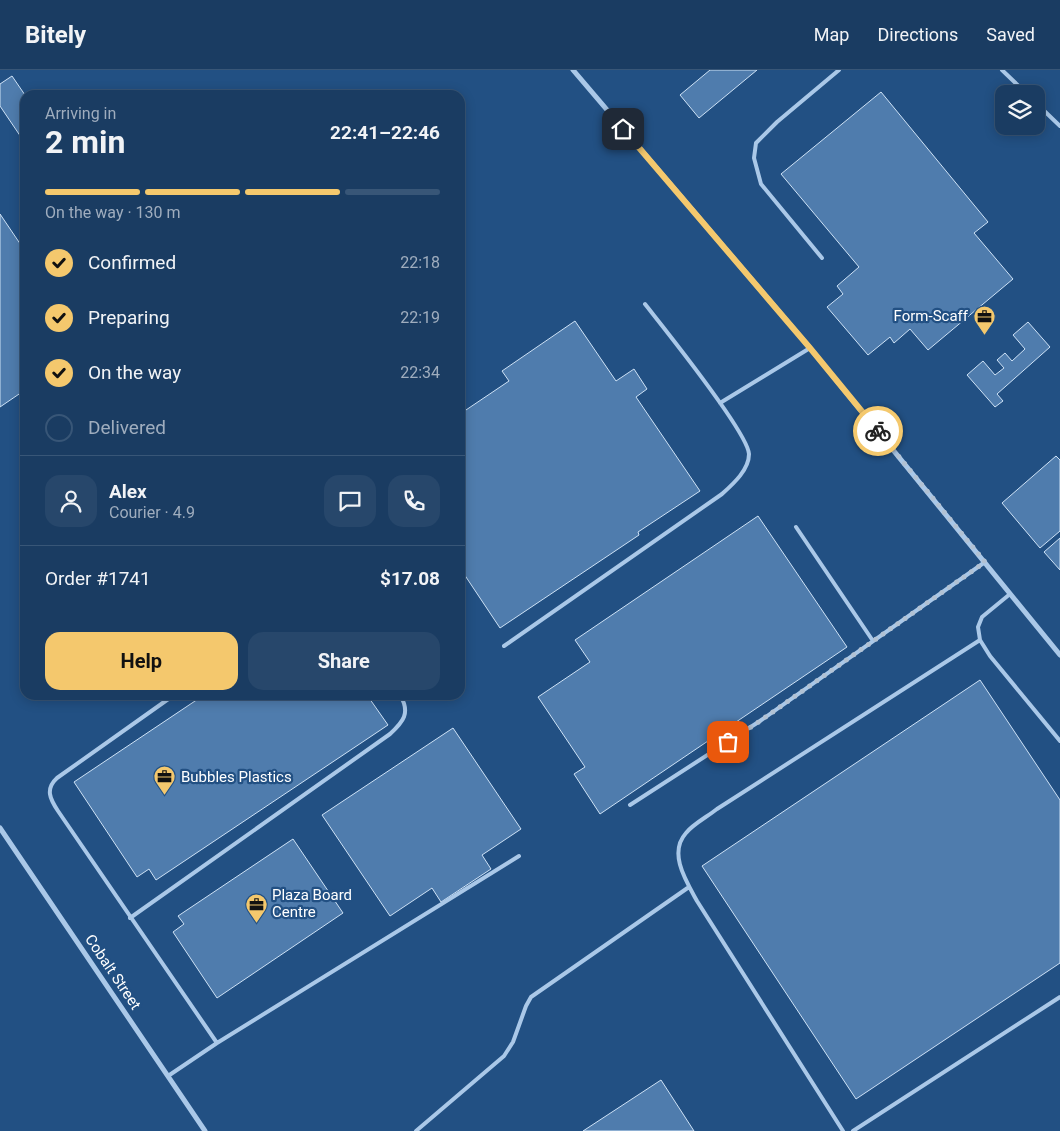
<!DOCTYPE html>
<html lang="en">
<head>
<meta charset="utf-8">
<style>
	body { margin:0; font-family:Roboto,sans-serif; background:#27476b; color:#f1f3f6; height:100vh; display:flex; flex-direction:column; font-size:19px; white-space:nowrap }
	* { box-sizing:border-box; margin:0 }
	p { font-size:16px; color:#9fadbe }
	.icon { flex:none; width:28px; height:28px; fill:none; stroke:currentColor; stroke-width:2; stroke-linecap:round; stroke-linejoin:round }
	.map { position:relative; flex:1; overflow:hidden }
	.details { position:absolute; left:20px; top:20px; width:445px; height:610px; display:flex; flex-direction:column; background:#1a3c62; border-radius:15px; box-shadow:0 2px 12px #0003,0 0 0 1px #385677 }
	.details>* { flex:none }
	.fabs { position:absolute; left:995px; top:15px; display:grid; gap:10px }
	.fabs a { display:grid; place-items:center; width:50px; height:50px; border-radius:10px; background:#1a3c62; box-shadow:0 2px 12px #0003,0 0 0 1px #385677; font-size:25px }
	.pin { position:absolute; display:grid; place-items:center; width:42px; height:42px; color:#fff; margin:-21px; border-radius:10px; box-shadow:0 2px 8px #0006 }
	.courier { position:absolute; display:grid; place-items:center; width:50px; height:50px; margin:-25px; border:4px solid #f4c86d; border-radius:50%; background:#fff; color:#222; box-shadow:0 1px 6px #0007 }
	.overview em { font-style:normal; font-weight:700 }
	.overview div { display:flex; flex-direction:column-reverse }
	.overview { display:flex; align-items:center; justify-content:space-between; height:85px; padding:0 25px }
	h1 { font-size:32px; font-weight:700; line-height:38px }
	.bar { display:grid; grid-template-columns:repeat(4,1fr); gap:8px 5px; align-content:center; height:60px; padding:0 25px }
	.bar i { height:6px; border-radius:4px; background:#385677 }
	.bar .active { background:#f4c86d }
	.bar p { grid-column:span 4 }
	.line { display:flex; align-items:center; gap:12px; padding:0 25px; border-top:1px solid #385677 }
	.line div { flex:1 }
	.round { display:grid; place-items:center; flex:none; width:52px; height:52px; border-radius:15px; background:#27476b }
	ol { padding:0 25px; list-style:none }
	li { display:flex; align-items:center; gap:15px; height:55px }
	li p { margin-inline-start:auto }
	li .icon { padding:5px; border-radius:50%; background:#f4c86d; color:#111; stroke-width:4 }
	li:last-child { color:#9fadbe }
	li i { width:28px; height:28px; border:2px solid #385677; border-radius:50% }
	.cta { display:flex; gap:10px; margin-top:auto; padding:10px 25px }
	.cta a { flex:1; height:58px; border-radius:15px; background:#f4c86d; color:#111; font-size:20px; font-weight:700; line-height:58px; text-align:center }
	.cta a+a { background:#27476b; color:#f1f3f6 }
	header { display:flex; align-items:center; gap:30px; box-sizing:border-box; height:70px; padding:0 25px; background:#1a3c62; border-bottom:1px solid #385677 }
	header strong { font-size:24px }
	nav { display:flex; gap:28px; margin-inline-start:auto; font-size:18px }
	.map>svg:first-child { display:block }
	.building { fill:#4f7cad; stroke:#cee2f6 }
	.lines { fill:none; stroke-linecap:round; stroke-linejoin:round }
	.lane { stroke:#aac8e8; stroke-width:4 }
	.street { stroke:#aac8e8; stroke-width:5 }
	.done { stroke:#b2c2d4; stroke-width:5; stroke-dasharray:0 9 }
	.route { stroke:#f4c86d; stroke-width:6 }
	.labels { text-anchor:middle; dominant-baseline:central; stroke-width:4.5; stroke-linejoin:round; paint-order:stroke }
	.poi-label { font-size:15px; fill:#fff; stroke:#225083; text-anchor:start }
	.street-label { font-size:15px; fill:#fff; stroke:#225083 }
</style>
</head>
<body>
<header>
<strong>Bitely</strong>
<nav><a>Map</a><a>Directions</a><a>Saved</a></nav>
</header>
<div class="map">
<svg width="1060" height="1061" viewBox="0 0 1060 1061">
	<rect width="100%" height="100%" fill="#225083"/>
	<path class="building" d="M710,0H757L699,48L680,25Z
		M12,6L25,25V73L0,36V14Z
		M881,22L988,152L974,163L1013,209L928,280L910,259L894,273L890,267L868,285L827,237L843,224L837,216L859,197L781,104Z
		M0,144L25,181V320L0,337Z
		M575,251L616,311L634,299L647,319L636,327L700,421L638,462L639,465L500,558L460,498V344L509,311L502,301Z
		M1028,252L1050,277L997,324L1003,331L995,337L967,305L983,291L995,305L1004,298L997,290L1005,283L1012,291L1025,279L1013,265Z
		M1056,386L1060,390V461L1040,478L1002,433Z
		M758,446L847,577L600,744L574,704L585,697L538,627L590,592L575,570Z
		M1060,468V500L1044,482Z
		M980,610L1060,730V893L856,1029L702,796Z
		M204,625H367L388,655L156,810L149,799L137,807L74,712Z
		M453,658L521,759L482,785L491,799L441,832L432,818L390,846L322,745Z
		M293,769L343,843L217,928L173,862L184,854L178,846Z
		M661,1010L694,1061H583Z"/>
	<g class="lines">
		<path class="lane" d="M1002,0L1027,24
			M1036,33L1060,56
			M822,188L761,114L754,88L756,73L777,52L839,0
			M720,333L810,278
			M796,457L873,571
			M1010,524L982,547L978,557L980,570L990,586L1060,671
			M504,576L722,424C733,414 749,400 749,384C748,362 663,257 645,234
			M174,625L57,708C45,719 50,729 58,741L217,973
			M630,735L760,651L985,492
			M130,848L390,664C403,652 411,643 400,625
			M168,1006L217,973L519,786
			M416,1061L504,986L513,972L526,936L531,927L689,817
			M843,1061L697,831C686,811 668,783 686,763C693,754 707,747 717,739L980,570
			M853,1061L1060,927"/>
		<path class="street" d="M573,0L810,278L1060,585
			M0,758L205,1061"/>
	</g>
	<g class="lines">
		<path class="done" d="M728,672L760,651L985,492L878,361"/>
		<path class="route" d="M623,59L810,278L878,361"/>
	</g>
	<defs>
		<symbol id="office-pin" viewBox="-11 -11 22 30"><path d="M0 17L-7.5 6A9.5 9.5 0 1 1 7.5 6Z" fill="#f4c86d" stroke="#225083"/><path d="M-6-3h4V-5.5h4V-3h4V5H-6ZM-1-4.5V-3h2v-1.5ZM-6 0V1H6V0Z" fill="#111"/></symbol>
	</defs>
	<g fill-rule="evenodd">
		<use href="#office-pin" x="972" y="234" width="25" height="34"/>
		<use href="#office-pin" x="152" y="694" width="25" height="34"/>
		<use href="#office-pin" x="244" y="822" width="25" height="34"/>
	</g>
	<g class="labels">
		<g class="poi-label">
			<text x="968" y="246" text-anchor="end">Form-Scaff</text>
			<text x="181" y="707">Bubbles Plastics</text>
			<text x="272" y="825">Plaza Board<tspan x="272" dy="17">Centre</tspan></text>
		</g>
		<g class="street-label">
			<text transform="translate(113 902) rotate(56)">Cobalt Street</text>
		</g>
	</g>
</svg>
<div class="fabs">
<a><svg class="icon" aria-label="layers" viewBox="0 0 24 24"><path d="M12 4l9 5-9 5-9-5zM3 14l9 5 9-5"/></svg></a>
</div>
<div class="pin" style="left:728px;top:672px;background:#ea580c"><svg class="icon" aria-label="bag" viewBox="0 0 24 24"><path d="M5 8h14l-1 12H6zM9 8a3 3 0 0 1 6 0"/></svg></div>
<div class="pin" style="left:623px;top:59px;background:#1f2937"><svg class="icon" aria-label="home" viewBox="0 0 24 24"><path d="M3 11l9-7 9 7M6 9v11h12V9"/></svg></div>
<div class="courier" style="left:878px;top:361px"><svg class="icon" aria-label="bike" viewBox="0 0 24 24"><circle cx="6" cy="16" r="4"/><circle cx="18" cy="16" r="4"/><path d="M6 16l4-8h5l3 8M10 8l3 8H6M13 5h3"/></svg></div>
<section class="details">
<div class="overview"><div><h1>2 min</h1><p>Arriving in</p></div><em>22:41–22:46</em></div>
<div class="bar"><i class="active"></i><i class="active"></i><i class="active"></i><i></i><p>On the way · 130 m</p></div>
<ol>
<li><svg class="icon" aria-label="check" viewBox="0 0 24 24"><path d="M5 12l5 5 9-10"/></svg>Confirmed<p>22:18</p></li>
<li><svg class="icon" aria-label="check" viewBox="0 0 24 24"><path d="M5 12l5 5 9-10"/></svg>Preparing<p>22:19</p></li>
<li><svg class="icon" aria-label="check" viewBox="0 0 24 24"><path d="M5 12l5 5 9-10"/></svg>On the way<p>22:34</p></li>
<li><i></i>Delivered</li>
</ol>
<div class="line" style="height:90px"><a class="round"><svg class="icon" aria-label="person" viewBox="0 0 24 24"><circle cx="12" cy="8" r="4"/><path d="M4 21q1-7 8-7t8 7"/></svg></a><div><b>Alex</b><p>Courier · 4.9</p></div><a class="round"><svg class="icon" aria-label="chat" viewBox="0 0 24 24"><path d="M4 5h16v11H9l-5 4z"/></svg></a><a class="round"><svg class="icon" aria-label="phone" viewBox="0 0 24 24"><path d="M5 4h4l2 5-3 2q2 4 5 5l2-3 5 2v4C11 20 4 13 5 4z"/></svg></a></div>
<div class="line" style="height:65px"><div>Order #1741</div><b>$17.08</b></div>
<div class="cta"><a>Help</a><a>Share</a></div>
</section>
</div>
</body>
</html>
